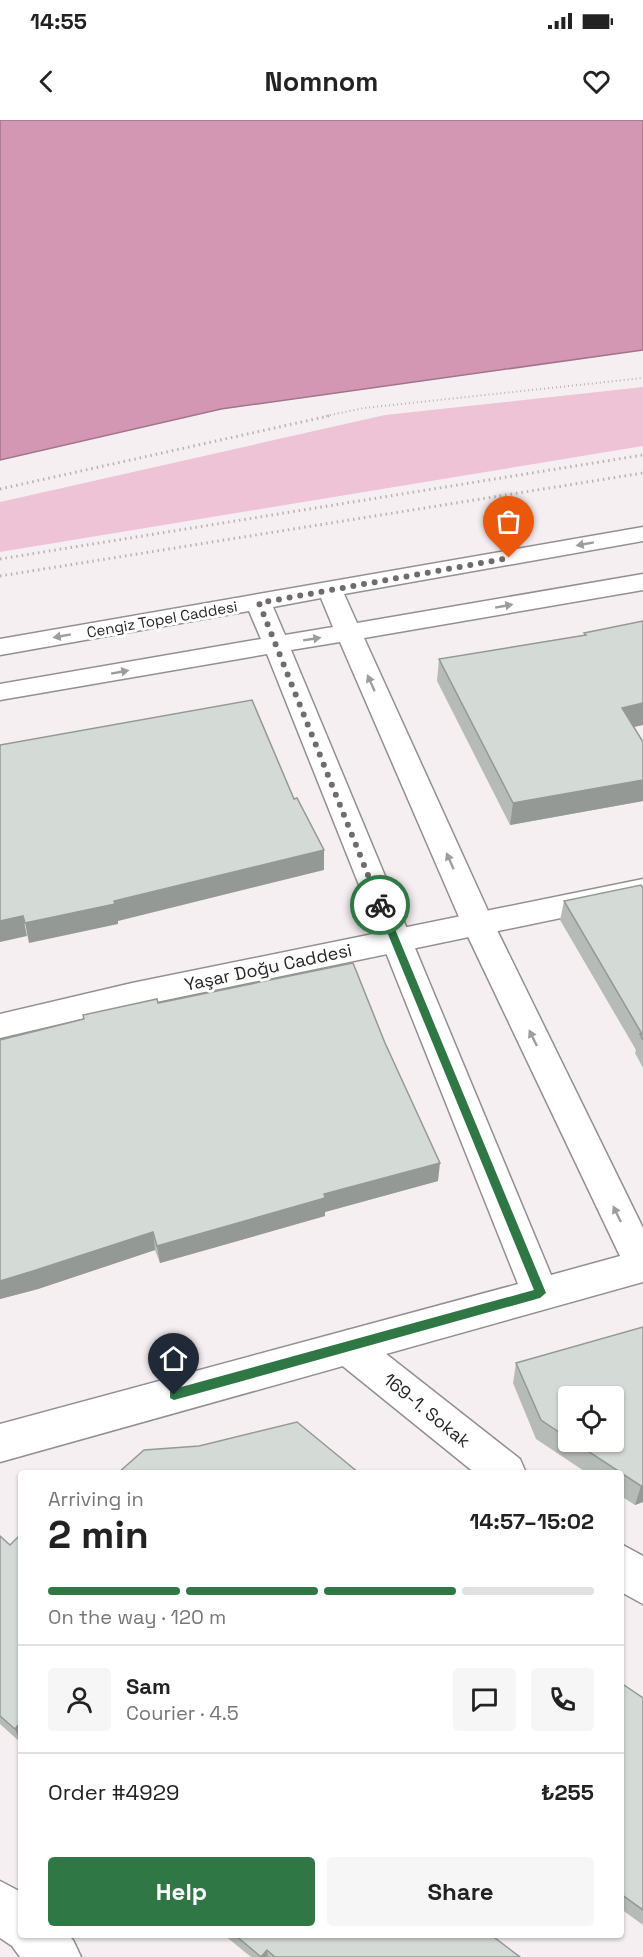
<!DOCTYPE html>
<html lang="en">
<head>
<meta charset="utf-8">
<style>
	body { margin:0; font-family:"Space Grotesk",sans-serif; background:#f6f6f6; color:#222; height:100vh; display:flex; flex-direction:column; font-size:22px; white-space:nowrap }
	* { box-sizing:border-box; margin:0 }
	p { font-size:20px; color:#767676 }
	.icon { flex:none; width:33px; height:33px; fill:none; stroke:currentColor; stroke-width:2; stroke-linecap:round; stroke-linejoin:round }
	.map { position:relative; flex:1; overflow:hidden }
	.drawer { position:absolute; left:18px; top:1350px; width:606px; height:468px; display:flex; flex-direction:column; background:#fff; border-radius:6px; box-shadow:0 2px 4px #0004 }
	.drawer>* { flex:none }
	.tools { position:absolute; left:558px; top:1266px; display:grid; gap:12px }
	.tools a { display:grid; place-items:center; width:66px; height:66px; border-radius:6px; background:#fff; box-shadow:0 2px 4px #0004; font-size:30px }
	.pin { position:absolute; display:grid; place-items:center; width:51px; height:51px; color:#fff; margin:-62px -26px; border-radius:50% 50% 50% 0; rotate:-45deg; box-shadow:0 0 6px #0007 }
	.pin .icon { rotate:45deg }
	.courier { position:absolute; display:grid; place-items:center; width:60px; height:60px; margin:-30px; border:4px solid #2f7845; border-radius:50%; background:#fff; color:#222; box-shadow:0 2px 8px #0007 }
	.summary em { font-style:normal; font-weight:800 }
	.summary div { display:flex; flex-direction:column-reverse }
	.summary { display:flex; align-items:center; justify-content:space-between; height:102px; padding:0 30px }
	h1 { font-size:39px; font-weight:800; line-height:45px }
	.bar { display:grid; grid-template-columns:repeat(4,1fr); gap:9px 6px; align-content:center; height:72px; padding:0 30px }
	.bar i { height:8px; border-radius:4px; background:#e0e0e0 }
	.bar .selected { background:#2f7845 }
	.bar p { grid-column:span 4 }
	.line { display:flex; align-items:center; gap:15px; padding:0 30px; border-top:2px solid #e0e0e0 }
	.line div { flex:1 }
	.round { display:grid; place-items:center; flex:none; width:63px; height:63px; border-radius:6px; background:#f6f6f6 }
	.action { display:flex; gap:12px; margin-top:auto; padding:12px 30px }
	.action a { flex:1; height:69px; border-radius:6px; background:#2f7845; color:#fff; font-size:24px; font-weight:800; line-height:69px; text-align:center }
	.action a+a { background:#f6f6f6; color:#222 }
	.status { display:flex; justify-content:space-between; align-items:center; height:42px; padding:0 30px; background:#fff; direction:ltr }
	.status svg { height:16px; fill:currentColor }
	header { display:flex; justify-content:space-between; align-items:center; height:78px; padding:0 30px; background:#fff; font-size:27px; font-weight:800 }
	.map>svg:first-child { display:block }
	.green { fill:#efc3d6 }
	.water { fill:#d397b3; stroke:#a07589; stroke-width:1.5 }
	.lines { fill:none; stroke-linecap:round; stroke-linejoin:round }
	.minor-casing { stroke:#958e91; stroke-width:3 }
	.tertiary-casing { stroke:#958e91; stroke-width:3 }
	.path-far1 { stroke:#b8b2b5; stroke-width:2; stroke-dasharray:1 3; stroke-linecap:butt }
	.path { stroke:#b8b2b5; stroke-width:3; stroke-dasharray:1.5 4; stroke-linecap:butt }
	.minor { fill:#fff; fill-rule:evenodd }
	.tertiary { fill:#fff; fill-rule:evenodd }
	.wall { fill:#b6bbb7; fill-rule:evenodd }
	.shaded-wall { fill:#949995 }
	.building { fill:#d4dad5; stroke:#949995; stroke-width:1.5 }
	.oneway { fill:#9e9d9e }
	.route { fill:#2f7845 }
	.done { stroke:#706c6e; stroke-width:6; stroke-dasharray:0 10.8 }
	.labels { text-anchor:middle; dominant-baseline:central; stroke-width:6; stroke-linejoin:round; paint-order:stroke }
	.far-street-label { font-size:15px; fill:#282527; stroke:#fff }
	.street-label { font-size:18px; fill:#282527; stroke:#fff }
</style>
</head>
<body>
<div class="status"><b>14:55</b><svg viewBox="0 0 49 12"><path d="M0 12V9h3v3zM5 12V6h3v6zM10 12V3h3v9zM15 12V0h3v12zM26 1h20v11H26zM47 4h2v5h-2z"/></svg></div>
<header><svg class="icon" aria-label="back" viewBox="0 0 24 24"><path d="M15 5l-7 7 7 7"/></svg>Nomnom<svg class="icon" aria-label="heart" viewBox="0 0 24 24"><path d="M12 20l-8-8c-3-5 5-10 8-4 3-6 11-1 8 4z"/></svg></header>
<div class="map">
<svg width="643" height="1837" viewBox="0 0 643 1837">
	<rect width="100%" height="100%" fill="#f6eff2"/>
	<path class="green" d="M643,267V326L0,432V382L385,295Z"/>
	<path class="water" d="M0,0H643V230L221,289L0,340Z"/>
	<g class="lines">
		<defs>
			<path id="minor" d="M643,759V781L132,887L0,918V894L132,863Z
				M348,1210L362,1215L520,1339L526,1353H475L334,1239L329,1227L334,1215Z
				M621,1424L643,1436V1484L621,1472Z"/>
			<path id="tertiary" d="M643,407V421L344,474L357,503L643,454V470L364,518L494,804L643,1108V1162L0,1342V1304L518,1164L267,534L0,580V564L261,519L249,491L0,535V519ZM321,478L333,507L285,515L273,487ZM340,522L462,804L620,1136L551,1155L291,530Z
				M0,1761L21,1772V1815H68L73,1820L81,1837H20L12,1826L0,1818Z"/>
		</defs>
		<use href="#minor" class="minor-casing"/>
		<use href="#tertiary" class="tertiary-casing"/>
		<path class="path-far1" d="M326,296L364,288L643,258"/>
		<path class="path" d="M0,369L333,295
			M0,439L643,335
			M0,456L643,353"/>
		<use href="#minor" class="minor"/>
		<use href="#tertiary" class="tertiary"/>
	</g>
	<path class="wall" d="M643,501V605L634,607L643,622V681L510,705L437,561L439,539L584,515V513Z
		M643,768V948L635,933L636,930L560,800L564,781Z
		M158,883L438,1061L325,1092V1096L160,1143L155,1130L38,1169L0,1179V920Z
		M643,1207V1382L635,1385L621,1376V1353H587L536,1319L513,1263L516,1243ZM568,1276L614,1322H568Z
		M21,1414V1623L0,1604V1416L10,1425Z
		M621,1563L643,1578V1805L621,1789Z
		M224,1815H491L520,1837H251Z"/>
	<path class="shaded-wall" d="M643,583V605L618,610L622,588Z
		M643,660V681L510,705L513,683Z
		M324,730V750L118,801V804L29,823L25,803Z
		M23,796L27,816L0,822V801Z
		M440,1043L438,1061L325,1092V1096L160,1143L157,1126L324,1074Z
		M153,1112L155,1130L38,1169L0,1179V1161Z
		M641,1366H643V1382L635,1385Z
		M19,1604L21,1609V1623L15,1609Z
		M267,1830L268,1837H261Z"/>
	<path class="building" d="M643,501V583L622,588L643,622V660L513,683L439,539L586,515L584,513Z
		M252,580L294,679L297,678L324,730L114,781L115,784L25,803L23,796L0,801V625Z
		M641,765L643,768V920L640,914H642L564,781Z
		M353,843L385,923L440,1043L324,1074L325,1078L157,1126L153,1112L33,1151L0,1161V920L84,899L83,895L157,879L158,883Z
		M643,1207V1366H641L574,1322H614V1276H568V1318L541,1300L516,1243Z
		M297,1302L359,1353H118L144,1330L199,1326Z
		M21,1414V1606L19,1604L15,1609L0,1596V1416L10,1425Z
		M621,1563L643,1578V1790L621,1774Z
		M235,1815H491L520,1837H275L267,1830L261,1837Z"/>
	<defs><path id="oneway-solid" d="M-6-.8H1V-3.2L6.5 0L1 3.2V.8H-6Z" transform="scale(1.5)"/></defs>
	<g class="oneway">
		<use href="#oneway-solid" transform="translate(585 424) rotate(170)"/>
		<use href="#oneway-solid" transform="translate(504 486) rotate(-10)"/>
		<use href="#oneway-solid" transform="translate(62 516) rotate(170)"/>
		<use href="#oneway-solid" transform="translate(312 519) rotate(-9)"/>
		<use href="#oneway-solid" transform="translate(120 552) rotate(-10)"/>
		<use href="#oneway-solid" transform="translate(371 563) rotate(-114)"/>
		<use href="#oneway-solid" transform="translate(450 741) rotate(-114)"/>
		<use href="#oneway-solid" transform="translate(533 918) rotate(-116)"/>
		<use href="#oneway-solid" transform="translate(617 1094) rotate(-116)"/>
	</g>
	<path class="route" d="M380,782L385,785L546,1173L540,1178L174,1280L170,1278V1271L174,1269L534,1170L376,785Z"/>
	<g class="lines">
		<path class="done" d="M380,785L259,483L509,438"/>
	</g>
	<g class="labels">
		<g class="far-street-label">
			<text transform="translate(162 499) rotate(-10)">Cengiz Topel Caddesi</text>
		</g>
		<g class="street-label">
			<text transform="translate(268 847) rotate(-12)">Yaşar Doğu Caddesi</text>
			<text transform="translate(427 1290) rotate(39)">169-1. Sokak</text>
		</g>
	</g>
</svg>
<div class="tools">
<a><svg class="icon" aria-label="locate" viewBox="0 0 24 24"><circle cx="12" cy="12" r="6"/><path d="M12 2v4M12 18v4M2 12h4M18 12h4"/></svg></a>
</div>
<div class="pin" style="left:509px;top:438px;background:#ea580c"><svg class="icon" aria-label="bag" viewBox="0 0 24 24"><path d="M5 8h14l-1 12H6zM9 8a3 3 0 0 1 6 0"/></svg></div>
<div class="pin" style="left:174px;top:1275px;background:#1f2937"><svg class="icon" aria-label="home" viewBox="0 0 24 24"><path d="M3 11l9-7 9 7M6 9v11h12V9"/></svg></div>
<div class="courier" style="left:380px;top:785px"><svg class="icon" aria-label="bike" viewBox="0 0 24 24"><circle cx="6" cy="16" r="4"/><circle cx="18" cy="16" r="4"/><path d="M6 16l4-8h5l3 8M10 8l3 8H6M13 5h3"/></svg></div>
<section class="drawer">
<div class="summary"><div><h1>2 min</h1><p>Arriving in</p></div><em>14:57–15:02</em></div>
<div class="bar"><i class="selected"></i><i class="selected"></i><i class="selected"></i><i></i><p>On the way · 120 m</p></div>
<div class="line" style="height:108px"><a class="round"><svg class="icon" aria-label="person" viewBox="0 0 24 24"><circle cx="12" cy="8" r="4"/><path d="M4 21q1-7 8-7t8 7"/></svg></a><div><b>Sam</b><p>Courier · 4.5</p></div><a class="round"><svg class="icon" aria-label="chat" viewBox="0 0 24 24"><path d="M4 5h16v11H9l-5 4z"/></svg></a><a class="round"><svg class="icon" aria-label="phone" viewBox="0 0 24 24"><path d="M5 4h4l2 5-3 2q2 4 5 5l2-3 5 2v4C11 20 4 13 5 4z"/></svg></a></div>
<div class="line" style="height:78px"><div>Order #4929</div><b>₺255</b></div>
<div class="action"><a>Help</a><a>Share</a></div>
</section>
</div>
</body>
</html>
